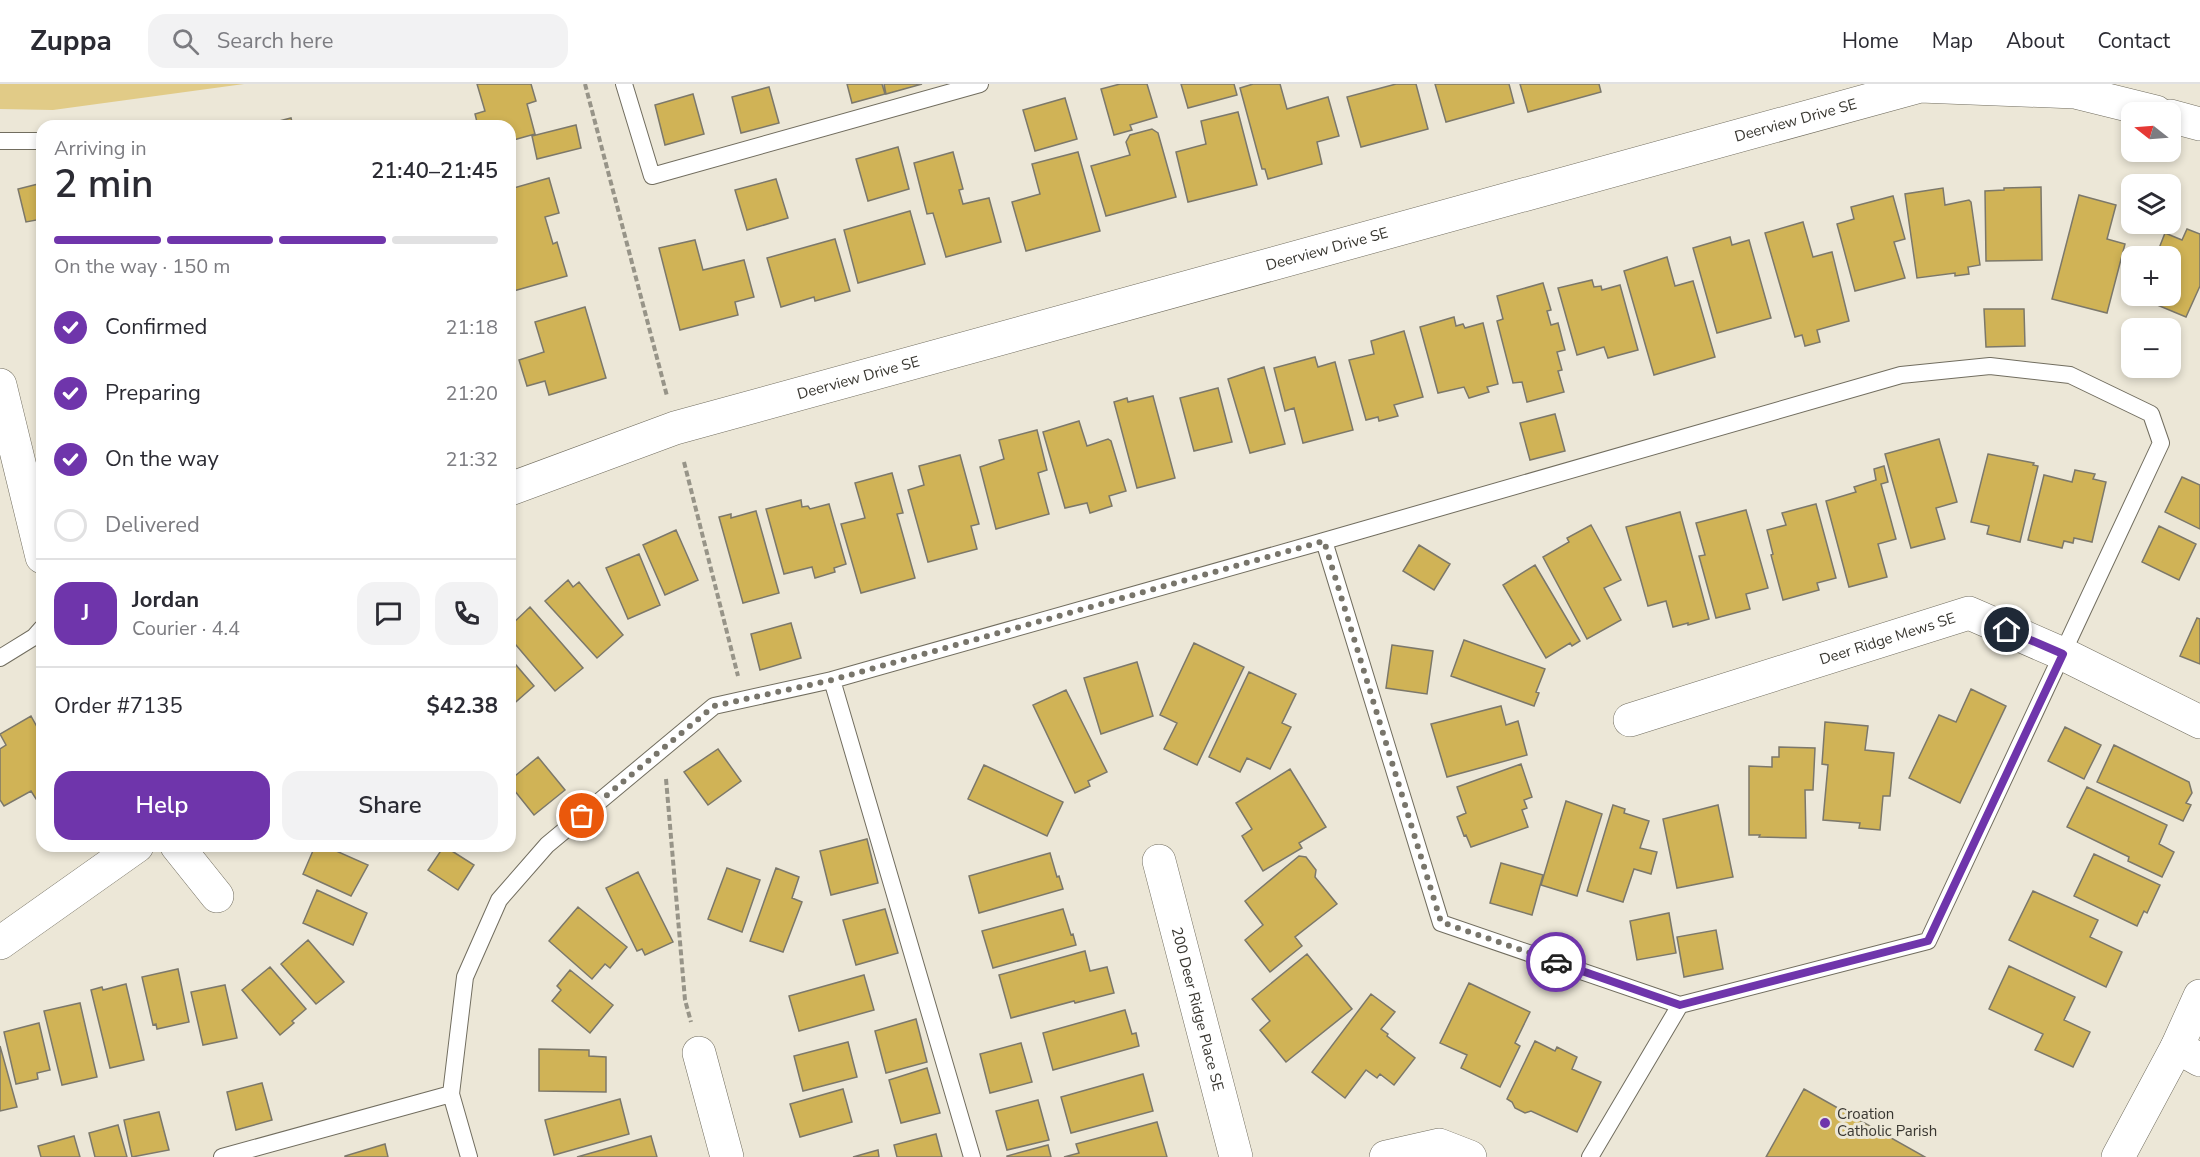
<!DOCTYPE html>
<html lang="en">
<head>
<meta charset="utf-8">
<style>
	body { margin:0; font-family:"Nunito Sans",sans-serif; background:#f2f2f3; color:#2b2b33; height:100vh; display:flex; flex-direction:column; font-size:22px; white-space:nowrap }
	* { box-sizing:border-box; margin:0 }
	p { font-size:20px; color:#7c7c81 }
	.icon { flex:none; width:33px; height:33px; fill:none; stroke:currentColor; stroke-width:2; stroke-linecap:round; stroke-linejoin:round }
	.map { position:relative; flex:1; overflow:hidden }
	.sheet { position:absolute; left:36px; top:36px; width:480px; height:732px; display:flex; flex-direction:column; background:#fff; border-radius:18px; box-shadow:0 3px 9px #0003 }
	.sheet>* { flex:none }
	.needle { width:39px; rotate:287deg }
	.controls { position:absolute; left:2121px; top:18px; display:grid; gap:12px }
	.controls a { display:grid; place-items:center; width:60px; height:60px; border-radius:12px; background:#fff; box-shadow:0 3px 9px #0003; font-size:30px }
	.pin { position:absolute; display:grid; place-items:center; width:51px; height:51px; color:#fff; margin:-26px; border:3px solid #fff; border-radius:50%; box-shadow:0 2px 6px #0007 }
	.courier { position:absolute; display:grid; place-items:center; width:60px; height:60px; margin:-30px; border:4px solid #6f35ab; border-radius:50%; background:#fff; color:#222; box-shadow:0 2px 8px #0007 }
	.headline em { font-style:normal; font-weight:600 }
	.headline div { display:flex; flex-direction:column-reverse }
	.headline { display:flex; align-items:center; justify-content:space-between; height:102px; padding:0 18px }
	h1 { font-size:39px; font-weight:600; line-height:45px }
	.bar { display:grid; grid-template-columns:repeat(4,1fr); gap:9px 6px; align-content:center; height:72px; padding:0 18px }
	.bar i { height:8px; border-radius:4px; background:#e1e1e2 }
	.bar .on { background:#6f35ab }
	.bar p { grid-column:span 4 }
	.line { display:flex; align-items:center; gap:15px; padding:0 18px; border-top:2px solid #e1e1e2 }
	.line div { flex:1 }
	.round { display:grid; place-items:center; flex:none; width:63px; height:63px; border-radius:18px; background:#f2f2f3 }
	ol { padding:0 18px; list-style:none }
	li { display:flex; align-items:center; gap:18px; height:66px }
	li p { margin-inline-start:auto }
	li .icon { padding:6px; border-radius:50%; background:#6f35ab; color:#fff; stroke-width:4 }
	li:last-child { color:#7c7c81 }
	li i { width:33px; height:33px; border:3px solid #e1e1e2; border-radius:50% }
	.action { display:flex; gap:12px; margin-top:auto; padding:12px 18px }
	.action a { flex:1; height:69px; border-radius:18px; background:#6f35ab; color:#fff; font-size:24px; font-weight:600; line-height:69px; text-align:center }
	.action a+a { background:#f2f2f3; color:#2b2b33 }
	header { display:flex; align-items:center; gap:36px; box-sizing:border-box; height:84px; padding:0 30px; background:#fff; border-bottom:2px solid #e1e1e2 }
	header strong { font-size:28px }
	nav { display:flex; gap:33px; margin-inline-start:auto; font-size:21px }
	.search { width:420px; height:54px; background:#f2f2f3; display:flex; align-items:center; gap:15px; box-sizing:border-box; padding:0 21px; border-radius:18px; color:#7c7c81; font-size:22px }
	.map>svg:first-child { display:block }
	.green { fill:#e1cb87 }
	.building { fill:#d0b356; stroke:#7c786a; stroke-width:1.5 }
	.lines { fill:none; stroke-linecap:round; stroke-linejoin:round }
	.lane-casing { stroke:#716d5f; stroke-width:18 }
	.street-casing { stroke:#716d5f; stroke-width:34 }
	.secondary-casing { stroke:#716d5f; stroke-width:34 }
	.path { stroke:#979488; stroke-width:4; stroke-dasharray:6 3; stroke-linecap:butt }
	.lane { stroke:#fff; stroke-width:16 }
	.street { stroke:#fff; stroke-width:33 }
	.secondary { stroke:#fff; stroke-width:33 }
	.done { stroke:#78756b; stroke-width:6; stroke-dasharray:0 10.8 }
	.route { stroke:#6f35ab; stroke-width:8 }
	.poi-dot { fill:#6f35ab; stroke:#ece7d7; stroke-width:2 }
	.labels { text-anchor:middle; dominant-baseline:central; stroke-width:6; stroke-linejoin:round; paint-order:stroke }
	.street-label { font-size:15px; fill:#393731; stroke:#ece7d7 }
	.poi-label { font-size:15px; fill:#393731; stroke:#ece7d7; text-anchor:start }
</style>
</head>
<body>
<header>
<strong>Zuppa</strong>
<div class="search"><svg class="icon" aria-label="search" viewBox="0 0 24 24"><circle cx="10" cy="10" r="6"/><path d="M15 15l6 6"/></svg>Search here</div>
<nav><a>Home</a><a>Map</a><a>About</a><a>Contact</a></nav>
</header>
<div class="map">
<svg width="2200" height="1073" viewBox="0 0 2200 1073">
	<rect width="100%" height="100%" fill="#ece7d7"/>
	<path class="green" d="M0,0H244L53,26L0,25Z"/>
	<path class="building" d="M477,0H531L536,17L527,20L535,50L510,57V42H478L475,30L485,27Z
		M847,0H882L885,10L852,19Z
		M884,0H922L886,10Z
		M1120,0H1147L1157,33L1130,41L1132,46L1114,51L1101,5Z
		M1181,0H1234L1237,11L1188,24Z
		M1253,0H1280L1287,25L1328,13L1339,52L1317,58L1322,80L1268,95L1265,85H1262L1240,4Z
		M1396,0H1416L1428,45L1361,63L1347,13Z
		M1435,0H1509L1514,19L1446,38Z
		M1520,0H1599L1601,8L1528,28Z
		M769,3L779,39L741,49L732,13Z
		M693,10L704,50L665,61L655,21Z
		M1065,14L1077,55L1035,67L1023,26Z
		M1238,28L1257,101L1188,118L1176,68L1206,60L1201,37Z
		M291,34L293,42H260Z
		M576,41L581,64L537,75L532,52Z
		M1152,45L1158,49L1176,113L1106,132L1091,82L1130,71L1126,58L1130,51Z
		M898,63L909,105L868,117L856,75Z
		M953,68L963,105L959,106L963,120L989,114L1001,158L946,173L933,129L927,130L914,79Z
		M1078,68L1100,147L1026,167L1012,118L1040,110L1032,80Z
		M549,94L559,129L545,133L553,160L557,158L567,192L510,208V105Z
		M776,95L788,134L747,146L735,106Z
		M42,99V135L26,138L18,105Z
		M2041,103L2042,176L1986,177L1985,107L2004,106V104Z
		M1943,104L1945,121L1969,116L1971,118L1980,181L1968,183L1969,190L1955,192V189L1917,194L1905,110Z
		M2079,111L2116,121L2107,155L2125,160L2107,229L2052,215Z
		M1893,112L1905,155L1894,158L1905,194L1855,207L1837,140L1854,135L1851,123Z
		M910,127L925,180L858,199L844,146Z
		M1803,138L1813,173L1832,168L1849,237L1817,246L1820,258L1805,262L1802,251L1795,253L1765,149Z
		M2187,145L2200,150V202L2186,233L2138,213L2139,212H2170V172H2156L2165,149L2182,156Z
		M1730,153L1732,161L1749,156L1771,234L1717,249L1693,164Z
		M835,155L850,207L815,217L814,213L781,223L767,174Z
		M695,156L703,186L744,176L754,213L735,218L738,231L680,246L659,164Z
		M1667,173L1675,202L1693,197L1715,273L1654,291L1624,187Z
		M1592,196L1594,203L1601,202L1602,206L1620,201L1638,266L1608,274L1604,263L1577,271L1558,204Z
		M1543,199L1551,226L1547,227L1551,241L1558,239L1565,266L1557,268L1562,286L1558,287L1564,308L1527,318L1522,298L1513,299L1497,237L1503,235L1497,212Z
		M585,223L606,294L549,311L545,297L527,302L519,276L544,268L535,238Z
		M1984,225H2024L2025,262L1986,263Z
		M1454,233L1456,242L1463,240L1465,244L1483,239L1498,300L1487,303L1489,308L1469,314L1464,303L1438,309L1420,243Z
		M1404,247L1423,313L1394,321L1398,332L1379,337L1378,333L1366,336L1349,276L1374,270L1371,257Z
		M1315,273L1318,283L1335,278L1353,346L1303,359L1294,324L1285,327L1274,284Z
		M1264,283L1285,360L1250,369L1228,295Z
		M1218,304L1232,358L1194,367L1180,314Z
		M1153,312L1175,394L1137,404L1114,318L1127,314L1128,318Z
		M1555,330L1565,367L1530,376L1520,339Z
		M1079,337L1087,362L1108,355L1111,357L1126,407L1109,412L1112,422L1090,429L1087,419L1065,424L1043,348Z
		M1037,346L1047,386L1038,389L1049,430L996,445L980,383L1004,375L999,356Z
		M1939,355L1957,418L1936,424L1945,455L1911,464L1885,370Z
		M1988,370L2034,379L2033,381L2038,382L2020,458L1987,450L1989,442L1971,438Z
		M960,371L979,440L971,442L977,465L928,478L908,406L924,401L919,382Z
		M1884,382L1888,398L1881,400L1896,455L1878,460L1887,493L1849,503L1826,417L1856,408L1854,403L1876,396L1874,385Z
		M2075,386L2095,390L2093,395L2106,398L2092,458L2074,454L2073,459L2064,457L2062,464L2028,456L2044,391L2072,398Z
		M892,389L903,429L897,430L915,494L861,509L841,440L865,434L855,399Z
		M2182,393L2200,401V445L2165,428Z
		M801,416L802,423L808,422L810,425L829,420L846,480L834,484L835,488L815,494L812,483L784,490L766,425Z
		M1816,420L1836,494L1817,499L1819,506L1783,516L1771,471L1773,470L1767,446L1786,441L1782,429Z
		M1746,426L1768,504L1746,510L1750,525L1716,534L1699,472L1705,471L1696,439Z
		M756,427L779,509L743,519L719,433L731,430V434Z
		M1680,428L1709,535L1688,541V539L1673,543L1666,517L1648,522L1626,443Z
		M1591,441L1621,496L1604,504L1621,536L1587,555L1543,473L1569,458L1567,454Z
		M2159,442L2196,460L2179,496L2142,478Z
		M676,446L698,496L665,511L643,461Z
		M1419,461L1450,480L1434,506L1403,487Z
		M639,470L660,521L628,535L606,484Z
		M1535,481L1580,557L1572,562L1570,559L1546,574L1503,501Z
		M568,496L573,503L579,498L623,551L597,574L545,517Z
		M530,523L583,584L555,607L510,554V542Z
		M2197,534L2200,535V580L2180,572Z
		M791,539L801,574L760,586L751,550Z
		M1464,556L1545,585L1536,608L1539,609L1534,622L1451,592Z
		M1194,559L1244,583L1197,681L1164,665L1177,639L1160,631Z
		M1392,561L1433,567L1427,610L1386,604Z
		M510,574L534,602L510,623Z
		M1137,578L1153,632L1101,650L1084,594Z
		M1249,588L1296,610L1282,639L1291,643L1270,685L1247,674L1240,688L1209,673Z
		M1971,605L2006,622L1960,719L1909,694L1939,631L1956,638Z
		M1066,606L1107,688L1088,697L1090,702L1075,709L1033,621Z
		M1501,622L1506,641L1518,637L1527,671L1447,693L1431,640Z
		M31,632L42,652V715L38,718L31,707L4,722L0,716V665L6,661L0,650Z
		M1825,638L1868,642L1865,666L1894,669L1890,712H1883L1880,746L1859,744L1860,739L1823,736L1828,681L1822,680Z
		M2065,643L2101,661L2084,695L2048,677Z
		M2114,661L2189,698L2192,709L2186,719L2191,721L2183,737L2097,698Z
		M1779,663L1815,664L1813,706H1805L1806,754L1759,753L1760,751H1749V682L1772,683V673H1779Z
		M718,665L741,697L708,721L684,688Z
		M538,673L565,706L534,731L510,701V696Z
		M1521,680L1532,713L1524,716L1527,724L1522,726L1528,743L1471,763L1466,751L1464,752L1457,733L1466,729L1457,703Z
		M984,681L1063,718L1047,752L968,715Z
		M1290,685L1326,743L1299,759L1302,764L1263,787L1242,752L1252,745L1236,719Z
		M2087,703L2167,741L2159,760L2174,768L2162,793L2128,777L2129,773L2067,743Z
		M1566,717L1602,730L1577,812L1541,801Z
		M1613,721L1625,725L1624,729L1649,737L1640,764L1657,768L1651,790L1634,785L1623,818L1587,807Z
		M1718,721L1733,793L1677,804L1663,735Z
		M867,755L878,799L831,811L820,767Z
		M315,762H325L368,781L351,812L303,790Z
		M444,762L474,781L458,806L428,786Z
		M1050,769L1057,793L1059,792L1063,805L979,829L969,792Z
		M2094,770L2160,801L2147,829L2144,827L2137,842L2074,812Z
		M1299,772L1306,773L1316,786L1315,793L1337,820L1295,853L1302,862L1270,888L1245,856L1263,841L1245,817Z
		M1501,779L1543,791L1532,831L1490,819Z
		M727,784L760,796L742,848L708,835Z
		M776,784L799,793L792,814L802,818L783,868L750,857Z
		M638,788L673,858L645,871L642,865L637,867L606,804Z
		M317,806L367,829L353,861L303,839Z
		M2033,807L2098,836L2090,853L2122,868L2106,903L2009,856Z
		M578,823L627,863L610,884L605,880L592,895L549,857Z
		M885,825L898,869L856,881L843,836Z
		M1063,825L1071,851L1073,850L1076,861L993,884L982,847Z
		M1669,829L1676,869L1637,876L1630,837Z
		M1716,846L1723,885L1684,893L1677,853Z
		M308,856L344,898L316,920L281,880Z
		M1085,867L1090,887L1107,883L1114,909L1075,919L1074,917L1011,934L999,891Z
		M1307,870L1352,925L1286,978L1260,946L1270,937L1252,915Z
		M2009,882L2075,913L2064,936L2090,948L2073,983L2035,966L2043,950L1989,925Z
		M270,883L306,925L292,937L294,939L280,951L242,906Z
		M178,885L189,938L157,945L156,940L153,941L142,893Z
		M570,886L613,921L590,949L552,917L561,906L557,902Z
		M864,891L874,926L799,947L789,912Z
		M1469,899L1530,928L1515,959L1520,962L1500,1003L1461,984L1467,971L1440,959Z
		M126,900L144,976L110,984L91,906L102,903L103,906Z
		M225,901L237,954L203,961L191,908Z
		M1371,910L1395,928L1381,945L1388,950L1387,952L1415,974L1394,1001L1380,990L1377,994L1366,986L1345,1014L1312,988Z
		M80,919L97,993L62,1001L44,927Z
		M1125,926L1132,950L1136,949L1139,962L1053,986L1043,949Z
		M916,935L927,978L886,989L875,947Z
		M39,939L50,986L37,989L38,995L16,1000L4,948Z
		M1535,957L1555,967L1557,963L1577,973L1572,985L1601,998L1577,1048L1531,1027L1525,1029L1515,1024L1512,1018L1507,1015Z
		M848,958L857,993L803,1007L794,972Z
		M1021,959L1032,998L990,1009L980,970Z
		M0,962L17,1023L0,1027Z
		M539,965L589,966V972L606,973V1008L539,1007Z
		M927,984L940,1029L901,1039L889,996Z
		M1143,990L1153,1027L1071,1049L1061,1013Z
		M262,999L272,1036L236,1046L227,1008Z
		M843,1005L852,1038L800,1053L790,1020Z
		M1804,1005L1925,1073H1766Z
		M620,1015L629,1050L554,1071L545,1036Z
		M1038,1016L1049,1056L1007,1066L996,1027Z
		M159,1028L169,1066L132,1073L124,1036Z
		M1157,1038L1167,1073H1064L1079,1069L1076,1060Z
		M118,1041L127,1073H95L89,1049Z
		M936,1050L942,1073H897L894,1061Z
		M74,1052L80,1073H41L38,1062Z
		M651,1052L657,1073H577Z
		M385,1060L388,1073H345V1072Z
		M1048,1061L1051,1073H1007V1072Z
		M878,1066L879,1073H853Z"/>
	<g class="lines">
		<defs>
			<path id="lane" d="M624,0L652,92L980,0
				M0,57H42
				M1324,457L1441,839L1680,921
				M0,574L34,553L42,544
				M832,596L972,1073
				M222,1073L451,1010
				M469,1073L451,1010L465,893L499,816L547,761L714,622L832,596L1324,457L1901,291L1990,282L2070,291L2151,330L2161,359L1928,857L1680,921L1590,1073"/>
			<g id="street">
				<path d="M2170,32L2200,40"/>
				<path d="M0,301L42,473"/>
				<path id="s1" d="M510,405L675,344L1920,2L2075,8L2156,28"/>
				<path id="s2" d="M1630,636L1969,529L2063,570L2200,638"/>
				<path d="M177,762L217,812"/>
				<path id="s3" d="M1159,777L1236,1073"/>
				<path d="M0,859L137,762"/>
				<path d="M2177,963L2200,976"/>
				<path d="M699,969L727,1073"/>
				<path d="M1386,1073L1439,1061L1470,1073"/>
			</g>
			<path id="secondary" d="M2118,1073L2177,963L2200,912"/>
		</defs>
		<use href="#lane" class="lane-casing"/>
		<use href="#street" class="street-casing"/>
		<use href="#secondary" class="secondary-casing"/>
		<path class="path" d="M585,0L667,312
			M684,378L738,592
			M666,695L685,916L691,938"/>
		<use href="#lane" class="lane"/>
		<use href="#street" class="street"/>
		<use href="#secondary" class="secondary"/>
	</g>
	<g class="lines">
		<path class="done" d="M582,732L714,622L832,596L1324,457L1441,838L1556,878"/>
		<path class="route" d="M1556,878L1680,921L1928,857L2063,570L2007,546"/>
	</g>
	<circle class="poi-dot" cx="1825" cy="1039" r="6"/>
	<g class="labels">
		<g class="street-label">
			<text stroke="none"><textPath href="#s1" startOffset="1338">Deerview Drive SE</textPath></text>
			<text stroke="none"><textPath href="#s1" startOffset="852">Deerview Drive SE</textPath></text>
			<text stroke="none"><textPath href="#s1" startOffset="366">Deerview Drive SE</textPath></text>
			<text stroke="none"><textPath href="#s2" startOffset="270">Deer Ridge Mews SE</textPath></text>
			<text stroke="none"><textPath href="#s3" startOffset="153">200 Deer Ridge Place SE</textPath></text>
		</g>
		<g class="poi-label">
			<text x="1837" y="1030">Croation<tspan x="1837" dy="17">Catholic Parish</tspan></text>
		</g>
	</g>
</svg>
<div class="controls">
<a><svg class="needle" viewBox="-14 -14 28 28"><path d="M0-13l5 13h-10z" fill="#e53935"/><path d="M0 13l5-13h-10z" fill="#7c7c81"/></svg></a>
<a><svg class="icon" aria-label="layers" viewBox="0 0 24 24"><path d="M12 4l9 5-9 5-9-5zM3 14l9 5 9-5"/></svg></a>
<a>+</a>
<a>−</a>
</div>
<div class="pin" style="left:582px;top:732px;background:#ea580c"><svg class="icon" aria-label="bag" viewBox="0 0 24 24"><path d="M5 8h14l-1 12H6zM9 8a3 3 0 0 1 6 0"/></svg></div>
<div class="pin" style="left:2007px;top:546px;background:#1f2937"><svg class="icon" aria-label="home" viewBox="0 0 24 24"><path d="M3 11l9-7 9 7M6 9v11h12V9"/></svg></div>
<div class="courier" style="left:1556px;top:878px"><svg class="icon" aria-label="car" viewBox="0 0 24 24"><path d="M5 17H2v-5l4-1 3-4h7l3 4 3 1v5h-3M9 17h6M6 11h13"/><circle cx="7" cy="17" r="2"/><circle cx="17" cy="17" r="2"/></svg></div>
<section class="sheet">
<div class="headline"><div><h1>2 min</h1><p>Arriving in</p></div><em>21:40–21:45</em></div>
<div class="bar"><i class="on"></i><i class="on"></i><i class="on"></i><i></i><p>On the way · 150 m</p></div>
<ol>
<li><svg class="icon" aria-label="check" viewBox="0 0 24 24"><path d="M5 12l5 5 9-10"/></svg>Confirmed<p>21:18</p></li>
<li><svg class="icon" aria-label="check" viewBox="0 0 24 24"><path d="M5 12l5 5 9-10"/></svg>Preparing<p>21:20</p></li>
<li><svg class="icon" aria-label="check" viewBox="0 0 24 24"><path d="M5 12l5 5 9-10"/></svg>On the way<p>21:32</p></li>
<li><i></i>Delivered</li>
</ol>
<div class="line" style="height:108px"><b class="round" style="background:#6f35ab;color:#fff">J</b><div><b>Jordan</b><p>Courier · 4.4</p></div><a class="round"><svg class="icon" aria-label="chat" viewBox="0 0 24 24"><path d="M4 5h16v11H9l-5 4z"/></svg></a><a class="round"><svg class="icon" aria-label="phone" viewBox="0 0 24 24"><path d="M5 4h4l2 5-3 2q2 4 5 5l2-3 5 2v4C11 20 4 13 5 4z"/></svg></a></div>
<div class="line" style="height:78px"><div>Order #7135</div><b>$42.38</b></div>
<div class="action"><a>Help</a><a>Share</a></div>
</section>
</div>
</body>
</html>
